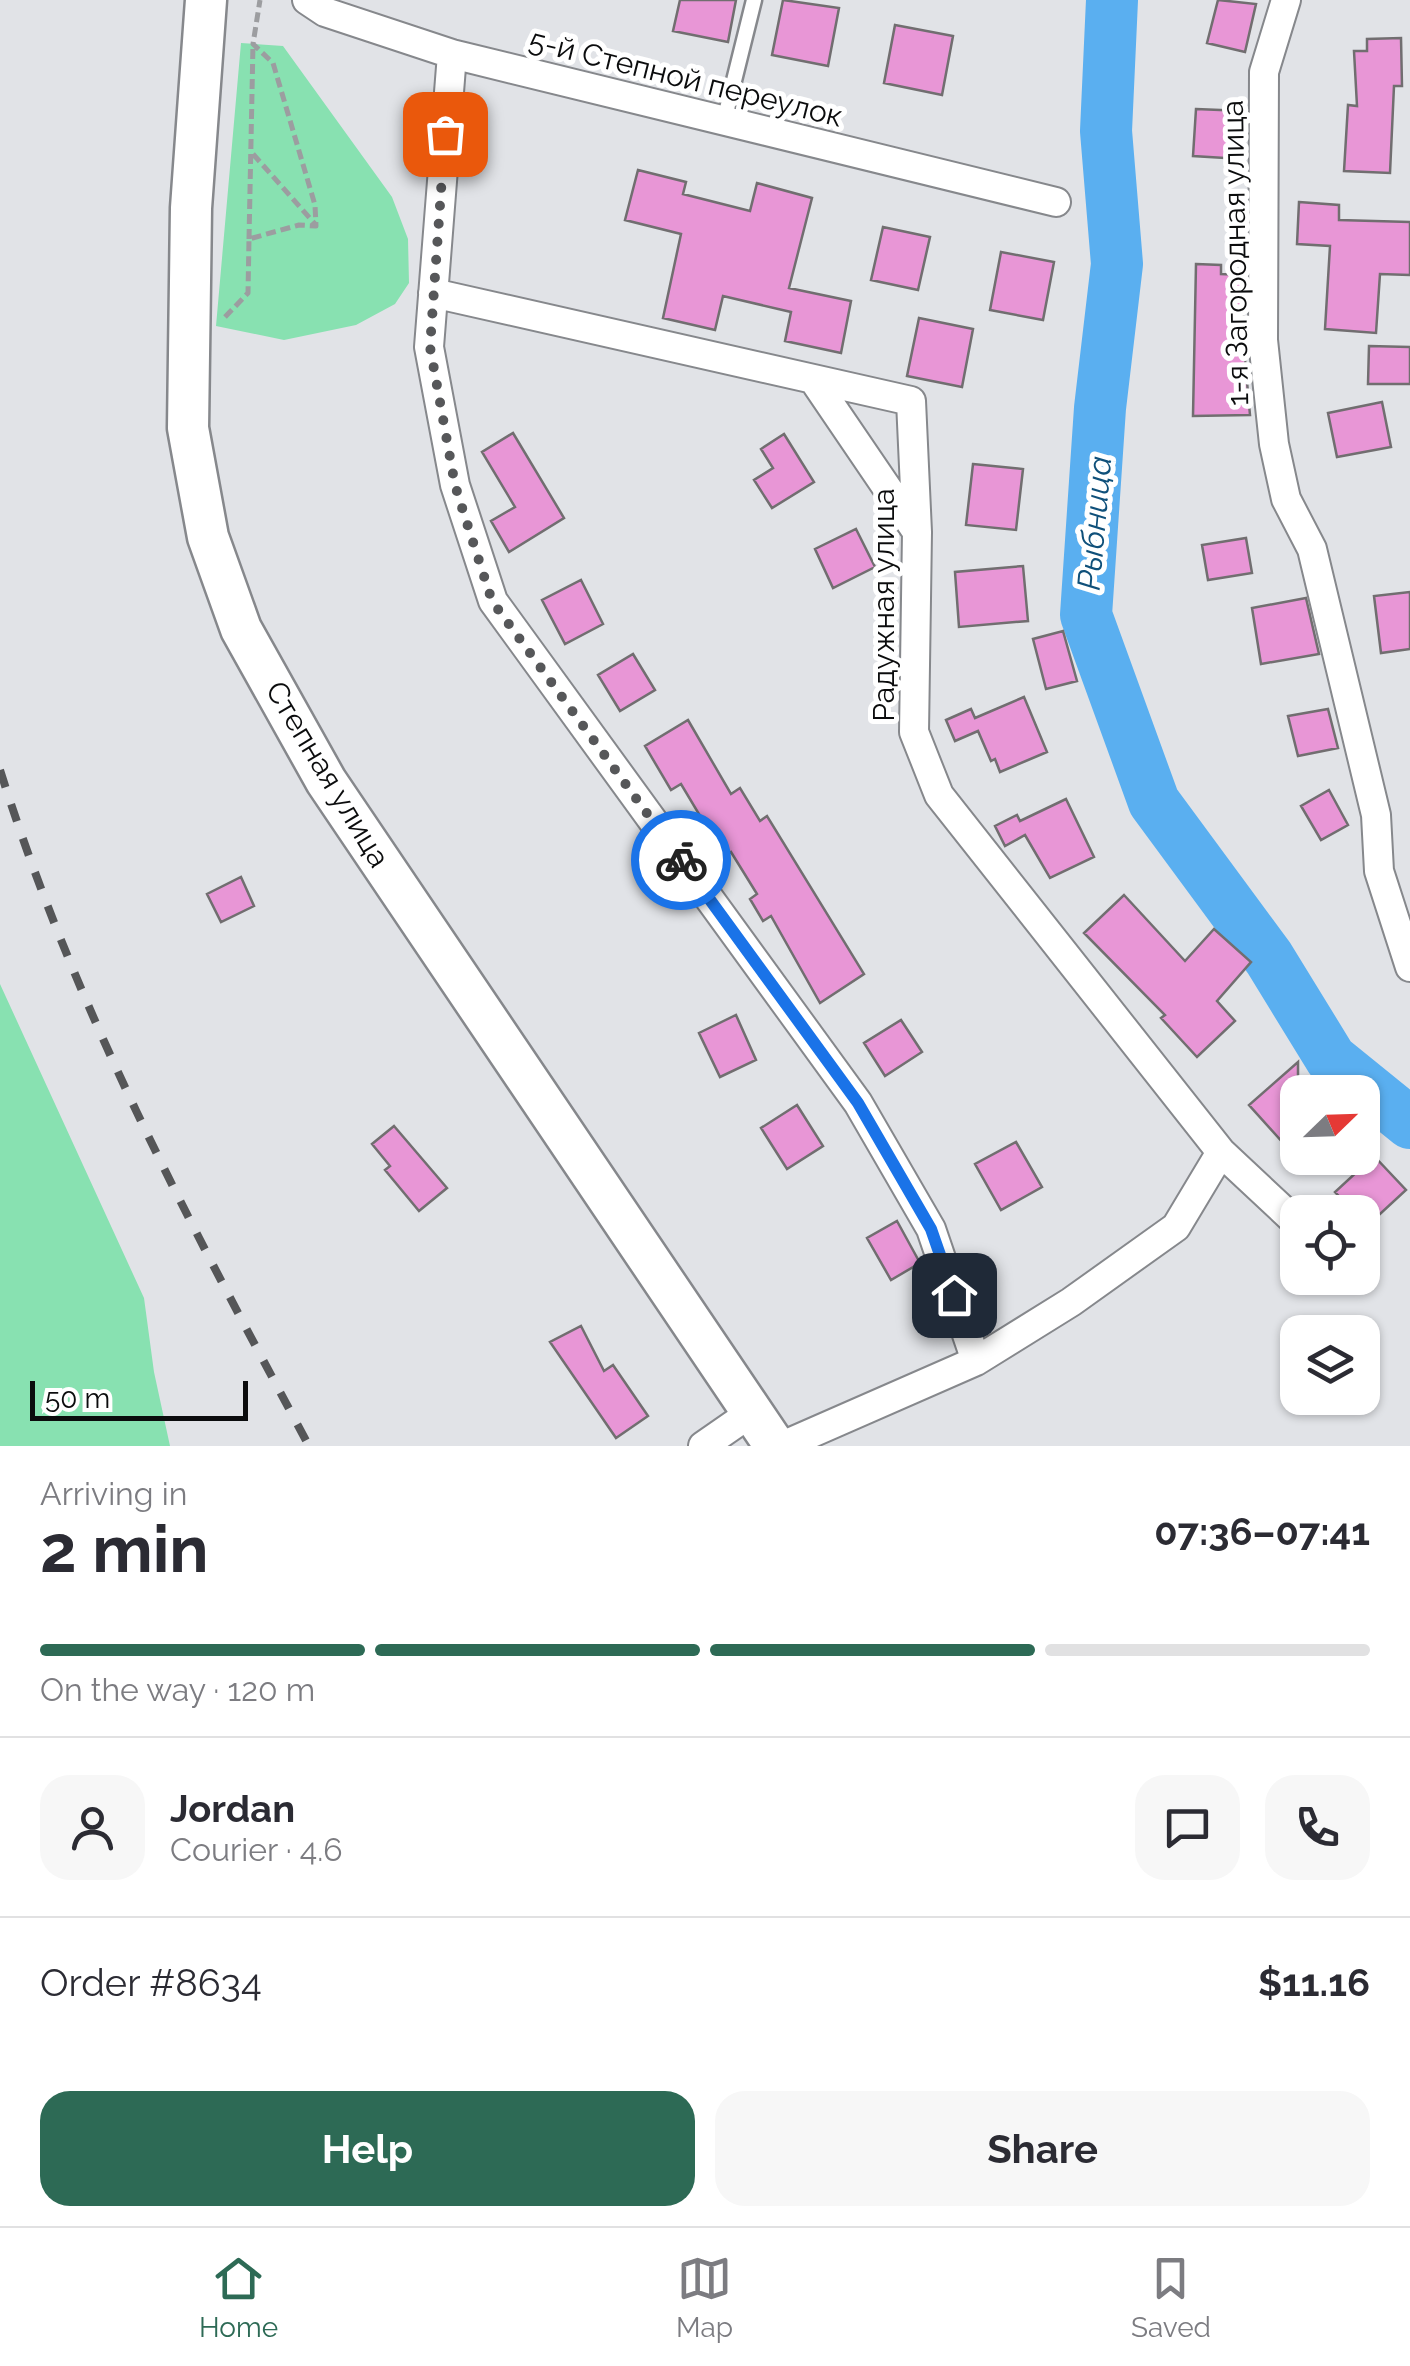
<!DOCTYPE html>
<html lang="en">
<head>
<meta charset="utf-8">
<style>
	body { margin:0; font-family:Raleway,sans-serif; background:#f7f7f7; color:#2b2b33; height:100vh; display:flex; flex-direction:column; font-size:38px; white-space:nowrap }
	* { box-sizing:border-box; margin:0 }
	p { font-size:32px; color:#7c7c81 }
	.icon { flex:none; width:55px; height:55px; fill:none; stroke:currentColor; stroke-width:2; stroke-linecap:round; stroke-linejoin:round }
	.map { position:relative; height:1446px; overflow:hidden }
	.panel { display:flex; flex-direction:column; background:#fff; flex:1 }
	.panel>* { flex:none }
	.needle { width:65px; rotate:67deg }
	.controls { position:absolute; left:1280px; top:1075px; display:grid; gap:20px }
	.controls a { display:grid; place-items:center; width:100px; height:100px; border-radius:20px; background:#fff; box-shadow:0 2px 8px #0004; font-size:50px }
	.scale { position:absolute; left:30px; bottom:25px; width:218px; box-sizing:border-box; padding-left:10px; border:5px solid #0b0c0d; border-top:0; font-size:28px; line-height:35px; white-space:nowrap; color:#0b0c0d; -webkit-text-stroke:8px #fff; paint-order:stroke }
	.pin { position:absolute; display:grid; place-items:center; width:85px; height:85px; color:#fff; margin:-42px; border-radius:20px; box-shadow:0 5px 15px #0006 }
	.courier { position:absolute; display:grid; place-items:center; width:100px; height:100px; margin:-50px; border:8px solid #1a73e8; border-radius:50%; background:#fff; color:#222; box-shadow:0 2px 12px #0007 }
	.headline em { font-style:normal; font-weight:700 }
	.headline div { display:flex; flex-direction:column-reverse }
	.headline { display:flex; align-items:center; justify-content:space-between; height:170px; padding:0 40px }
	h1 { font-size:65px; font-weight:700; line-height:75px }
	.bar { display:grid; grid-template-columns:repeat(4,1fr); gap:15px 10px; align-content:center; height:120px; padding:0 40px }
	.bar i { height:12px; border-radius:8px; background:#e1e1e2 }
	.bar .selected { background:#2d6a55 }
	.bar p { grid-column:span 4 }
	.line { display:flex; align-items:center; gap:25px; padding:0 40px; border-top:2px solid #e1e1e2 }
	.line div { flex:1 }
	.round { display:grid; place-items:center; flex:none; width:105px; height:105px; border-radius:30px; background:#f7f7f7 }
	.button { display:flex; gap:20px; margin-top:auto; padding:20px 40px }
	.button a { flex:1; height:115px; border-radius:30px; background:#2d6a55; color:#fff; font-size:40px; font-weight:700; line-height:115px; text-align:center }
	.button a+a { background:#f7f7f7; color:#2b2b33 }
	.tab-bar { display:flex; justify-content:space-around; align-items:center; height:140px; border-top:2px solid #e1e1e2; background:#fff; font-size:28px; color:#7c7c81 }
	.tab-bar a { display:grid; justify-items:center; gap:5px }
	.tab-bar .selected { color:#2d6a55 }
	.map>svg:first-child { display:block }
	.green { fill:#88e1b1 }
	.lines { fill:none; stroke-linecap:round; stroke-linejoin:round }
	.river { stroke:#5aaff0; stroke-width:52 }
	.building { fill:#e896d6; stroke:#716e70; stroke-width:2.5 }
	.lane-casing { stroke:#86888c; stroke-width:19 }
	.street-casing { stroke:#86888c; stroke-width:32 }
	.secondary-casing { stroke:#86888c; stroke-width:45 }
	.path { stroke:#9c9da0; stroke-width:5; stroke-dasharray:10 5; stroke-linecap:butt }
	.lane { stroke:#fff; stroke-width:14 }
	.street { stroke:#fff; stroke-width:28 }
	.secondary { stroke:#fff; stroke-width:40 }
	.rail { stroke:#555658; stroke-width:8; stroke-dasharray:18 18; stroke-linecap:butt }
	.done { stroke:#565759; stroke-width:10; stroke-dasharray:0 18 }
	.route { stroke:#1a73e8; stroke-width:12 }
	.labels { text-anchor:middle; dominant-baseline:central; stroke-width:10; stroke-linejoin:round; paint-order:stroke }
	.street-label { font-size:30px; fill:#0b0c0d; stroke:#fff }
	.water-label { font-size:32px; font-style:italic; fill:#0f507a; stroke:#fff }
</style>
</head>
<body>
<div class="map">
<svg width="1410" height="1446" viewBox="0 0 1410 1446">
	<rect width="100%" height="100%" fill="#e1e3e7"/>
	<path class="green" d="M241,43L283,46L392,197L408,239L409,283L395,304L356,325L284,340L216,326Z
		M0,984L144,1298L154,1372L170,1446H0Z"/>
	<g class="lines">
		<path class="river" d="M1112,0L1106,131L1117,264L1100,408L1086,615L1154,802L1269,958L1331,1059L1410,1123"/>
	</g>
	<path class="building" d="M680,0H736L728,42L673,31Z
		M783,0L839,8L828,66L772,55Z
		M1218,0L1256,4L1245,52L1207,43Z
		M895,25L953,36L942,95L884,83Z
		M1401,38L1402,86H1394L1390,173L1344,171L1348,105L1357,106L1354,51H1367V39Z
		M1196,109L1244,111L1241,159L1193,156Z
		M638,170L686,182L683,194L750,211L757,183L812,198L789,288L851,301L841,353L785,341L791,312L723,296L715,330L663,318L681,234L625,220Z
		M1299,202L1339,205V220L1410,222V275L1380,274L1376,333L1325,329L1330,246L1297,244Z
		M883,227L930,237L918,290L871,280Z
		M1001,252L1054,262L1043,320L990,310Z
		M1196,264L1221,265V274L1243,275V337L1250,415L1193,416Z
		M919,318L973,329L962,387L907,376Z
		M1369,346L1410,347V384H1368Z
		M1382,402L1391,447L1337,457L1328,413Z
		M513,433L564,518L509,552L491,521L515,507L482,452Z
		M784,434L814,482L772,508L754,480L773,468L761,449Z
		M973,464L1023,469L1016,530L966,525Z
		M856,529L875,567L833,588L815,549Z
		M1246,538L1252,573L1208,580L1202,545Z
		M1023,566L1028,621L959,627L955,572Z
		M581,580L603,624L565,644L542,600Z
		M1410,592V649L1381,653L1374,596Z
		M1306,598L1319,654L1261,664L1252,608Z
		M1063,631L1077,681L1046,689L1033,639Z
		M633,654L655,690L620,711L598,675Z
		M1024,697L1047,752L1000,772L995,759L991,761L978,731L955,741L946,720L971,709L975,718Z
		M1328,709L1338,748L1298,756L1288,716Z
		M688,720L731,794L740,788L760,821L767,816L864,974L820,1003L771,916L763,921L750,899L757,894L731,852L724,856L681,784L671,790L645,746Z
		M1329,790L1348,825L1321,840L1301,806Z
		M1066,799L1094,857L1050,878L1025,835L1005,846L995,826L1017,815L1020,821Z
		M241,877L254,906L221,922L207,894Z
		M1124,895L1185,961L1214,929L1251,962L1217,1001L1235,1021L1197,1057L1161,1018L1165,1015L1084,933Z
		M736,1015L756,1060L720,1077L699,1033Z
		M901,1020L922,1052L885,1076L864,1043Z
		M1298,1062V1133L1285,1145L1249,1105Z
		M797,1105L823,1146L787,1169L761,1128Z
		M394,1126L447,1188L419,1211L385,1170L390,1166L372,1144Z
		M1016,1142L1042,1187L1001,1210L975,1164Z
		M1374,1156L1406,1190L1367,1226L1362,1212H1354L1335,1192Z
		M897,1221L920,1263L891,1280L867,1238Z
		M581,1326L604,1371L613,1365L648,1416L616,1438L550,1342Z"/>
	<g class="lines">
		<defs>
			<path id="lane" d="M724,121L754,0"/>
			<path id="street" d="M307,0L325,12L452,54L1056,202
				M1286,0L1264,72L1263,340L1274,444L1286,499L1312,549L1376,815L1379,871L1410,967
				M452,54L429,347L455,485L493,601L858,1103L931,1229L976,1361
				M433,293L911,401L917,532L914,732L939,795L1221,1152L1298,1224
				M815,382L917,532
				M703,1446L752,1412
				M782,1446L976,1361L1071,1302L1176,1227L1221,1152"/>
			<path id="secondary" d="M206,0L191,208L188,428L208,537L241,629L326,781L775,1446"/>
		</defs>
		<use href="#lane" class="lane-casing"/>
		<use href="#street" class="street-casing"/>
		<use href="#secondary" class="secondary-casing"/>
		<path class="path" d="M253,154L315,224
			M249,239L253,44
			M225,317L248,293L249,239L299,225L316,226L315,205L273,63L253,44L260,0"/>
		<use href="#lane" class="lane"/>
		<use href="#street" class="street"/>
		<use href="#secondary" class="secondary"/>
		<path class="rail" d="M0,770C77,1014 189,1222 309,1446"/>
	</g>
	<g class="lines">
		<path class="done" d="M445,134L430,347L455,485L464,514L492,601L681,860"/>
		<path class="route" d="M681,860L858,1103L931,1229L954,1295"/>
	</g>
	<g class="labels">
		<g class="street-label">
			<text transform="translate(686 78) rotate(14)">5-й Степной переулок</text>
			<text transform="translate(1235 253) rotate(-91)">1-я Загородная улица</text>
			<text transform="translate(883 605) rotate(-90)">Радужная улица</text>
			<text transform="translate(328 774) rotate(59)">Степная улица</text>
		</g>
		<g class="water-label">
			<text transform="translate(1094 523) rotate(-85)">Рыбница</text>
		</g>
	</g>
</svg>
<div class="controls">
<a><svg class="needle" viewBox="-14 -14 28 28"><path d="M0-13l5 13h-10z" fill="#e53935"/><path d="M0 13l5-13h-10z" fill="#7c7c81"/></svg></a>
<a><svg class="icon" aria-label="locate" viewBox="0 0 24 24"><circle cx="12" cy="12" r="6"/><path d="M12 2v4M12 18v4M2 12h4M18 12h4"/></svg></a>
<a><svg class="icon" aria-label="layers" viewBox="0 0 24 24"><path d="M12 4l9 5-9 5-9-5zM3 14l9 5 9-5"/></svg></a>
</div>
<div class="scale">50 m</div>
<div class="pin" style="left:445px;top:134px;background:#ea580c"><svg class="icon" aria-label="bag" viewBox="0 0 24 24"><path d="M5 8h14l-1 12H6zM9 8a3 3 0 0 1 6 0"/></svg></div>
<div class="pin" style="left:954px;top:1295px;background:#1f2937"><svg class="icon" aria-label="home" viewBox="0 0 24 24"><path d="M3 11l9-7 9 7M6 9v11h12V9"/></svg></div>
<div class="courier" style="left:681px;top:860px"><svg class="icon" aria-label="bike" viewBox="0 0 24 24"><circle cx="6" cy="16" r="4"/><circle cx="18" cy="16" r="4"/><path d="M6 16l4-8h5l3 8M10 8l3 8H6M13 5h3"/></svg></div>
</div>
<section class="panel">
<div class="headline"><div><h1>2 min</h1><p>Arriving in</p></div><em>07:36–07:41</em></div>
<div class="bar"><i class="selected"></i><i class="selected"></i><i class="selected"></i><i></i><p>On the way · 120 m</p></div>
<div class="line" style="height:180px"><a class="round"><svg class="icon" aria-label="person" viewBox="0 0 24 24"><circle cx="12" cy="8" r="4"/><path d="M4 21q1-7 8-7t8 7"/></svg></a><div><b>Jordan</b><p>Courier · 4.6</p></div><a class="round"><svg class="icon" aria-label="chat" viewBox="0 0 24 24"><path d="M4 5h16v11H9l-5 4z"/></svg></a><a class="round"><svg class="icon" aria-label="phone" viewBox="0 0 24 24"><path d="M5 4h4l2 5-3 2q2 4 5 5l2-3 5 2v4C11 20 4 13 5 4z"/></svg></a></div>
<div class="line" style="height:130px"><div>Order #8634</div><b>$11.16</b></div>
<div class="button"><a>Help</a><a>Share</a></div>
</section>
<nav class="tab-bar">
<a class="selected"><svg class="icon" aria-label="home" viewBox="0 0 24 24"><path d="M3 11l9-7 9 7M6 9v11h12V9"/></svg>Home</a>
<a><svg class="icon" aria-label="map" viewBox="0 0 24 24"><path d="M3 6l6-2 6 2 6-2v14l-6 2-6-2-6 2zM9 4v14M15 6v14"/></svg>Map</a>
<a><svg class="icon" aria-label="saved" viewBox="0 0 24 24"><path d="M7 4h10v16l-5-4-5 4z"/></svg>Saved</a>
</nav>
</body>
</html>
